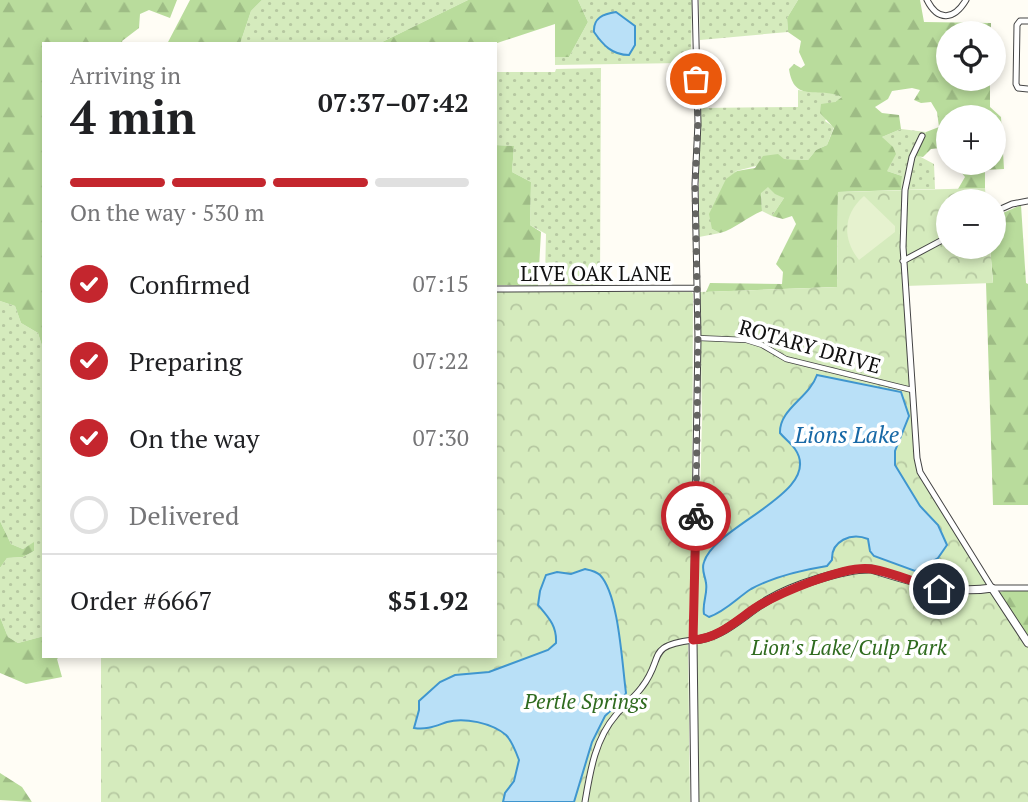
<!DOCTYPE html>
<html lang="en">
<head>
<meta charset="utf-8">
<style>
	body { margin:0; font-family:"PT Serif",serif; background:#f2f2f2; color:#202124; height:100vh; display:flex; flex-direction:column; font-size:26px; white-space:nowrap }
	* { box-sizing:border-box; margin:0 }
	p { font-size:23px; color:#757577 }
	.icon { flex:none; width:38px; height:38px; fill:none; stroke:currentColor; stroke-width:2; stroke-linecap:round; stroke-linejoin:round }
	.map { position:relative; flex:1; overflow:hidden }
	.sheet { position:absolute; left:42px; top:42px; width:455px; height:616px; display:flex; flex-direction:column; background:#fff; border-radius:0px; box-shadow:0 4px 10px #0003 }
	.sheet>* { flex:none }
	.fabs { position:absolute; left:936px; top:21px; display:grid; gap:14px }
	.fabs a { display:grid; place-items:center; width:70px; height:70px; border-radius:50%; background:#fff; box-shadow:0 4px 10px #0003; font-size:35px }
	.pin { position:absolute; display:grid; place-items:center; width:60px; height:60px; color:#fff; margin:-30px; border:4px solid #fff; border-radius:50%; box-shadow:0 2px 7px #0007 }
	.courier { position:absolute; display:grid; place-items:center; width:70px; height:70px; margin:-35px; border:5px solid #c4262e; border-radius:50%; background:#fff; color:#222; box-shadow:0 2px 9px #0007 }
	.summary em { font-style:normal; font-weight:700 }
	.summary div { display:flex; flex-direction:column-reverse }
	.summary { display:flex; align-items:center; justify-content:space-between; height:119px; padding:0 28px }
	h1 { font-size:46px; font-weight:700; line-height:52px }
	.bar { display:grid; grid-template-columns:repeat(4,1fr); gap:10px 7px; align-content:center; height:84px; padding:0 28px }
	.bar i { height:9px; border-radius:5px; background:#e0e0e0 }
	.bar .current { background:#c4262e }
	.bar p { grid-column:span 4 }
	.line { display:flex; align-items:center; gap:18px; padding:0 28px; border-top:2px solid #e0e0e0 }
	.line div { flex:1 }
	ol { padding:0 28px; list-style:none }
	li { display:flex; align-items:center; gap:21px; height:77px }
	li p { margin-inline-start:auto }
	li .icon { padding:7px; border-radius:50%; background:#c4262e; color:#fff; stroke-width:4 }
	li:last-child { color:#757577 }
	li i { width:38px; height:38px; border:4px solid #e0e0e0; border-radius:50% }
	.map>svg:first-child { display:block }
	.grass { fill:url(#grass-dots) }
	.forest { fill:url(#forest-firs) }
	.park { fill:url(#park-crowns) }
	.pitch { fill:#e6f2cf }
	.water { fill:#b9e0f7; stroke:#3f96cf; stroke-width:2 }
	.lines { fill:none; stroke-linecap:round; stroke-linejoin:round }
	.pedestrian-casing { stroke:#444; stroke-width:6 }
	.minor-casing { stroke:#444; stroke-width:7 }
	.tertiary-casing { stroke:#444; stroke-width:9 }
	.pedestrian { stroke:#fff; stroke-width:4.5 }
	.minor { stroke:#fff; stroke-width:5 }
	.tertiary { stroke:#fff; stroke-width:7 }
	.done { stroke:#646461; stroke-width:7; stroke-dasharray:0 12.6 }
	.route { stroke:#c4262e; stroke-width:9 }
	.labels { text-anchor:middle; dominant-baseline:central; stroke-width:7; stroke-linejoin:round; paint-order:stroke }
	.street-label { font-size:21px; fill:#111; stroke:#fff }
	.park-label { font-size:21px; font-style:italic; fill:#2f6b1f; stroke:#fff }
	.water-label { font-size:23px; font-style:italic; fill:#1768a6; stroke:#fff }
</style>
</head>
<body>
<div class="map">
<svg width="1028" height="802" viewBox="0 0 1028 802">
	<defs>
		<pattern id="grass-dots" width="8" height="8" patternUnits="userSpaceOnUse" patternTransform="scale(1.75)"><rect width="8" height="8" fill="#d5ebbd"/><path d="M2 2h.1M6 6h.1" fill="none" stroke="#b6c8a1" stroke-width="1.8" stroke-linecap="round"/></pattern>
		<pattern id="forest-firs" width="22" height="20" patternUnits="userSpaceOnUse" patternTransform="scale(1.75)"><rect width="22" height="20" fill="#b9dc9c"/><path d="M5 1l3.5 6h-7zM16 11l3.5 6h-7z" fill="#9ebc85"/></pattern>
		<pattern id="park-crowns" width="20" height="18" patternUnits="userSpaceOnUse" patternTransform="scale(1.75)"><rect width="20" height="18" fill="#d5ebbd"/><path d="M2 6a3 3 0 1 1 6 0M12 15a3 3 0 1 1 6 0" fill="none" stroke="#b6c8a1"/></pattern>
	</defs>
	<rect width="100%" height="100%" fill="#fffdf5"/>
	<path class="grass" d="M262,0H468L378,44H240L251,11Z
		M578,0H692L691,61L682,63L555,65V57H569L588,22Z
		M699,0H798L787,18L788,32L700,40Z
		M601,68L600,286H552L548,284L545,278L546,234L530,225L531,182L512,172L514,146L495,145V72H555L556,69Z
		M798,90C815,93 827,90 843,97L835,102L825,121L834,127L827,145L816,150L808,160L784,159L736,171L712,229L720,233L699,237V108L798,107Z
		M901,129L926,132L917,155L934,164L935,189L901,190L902,176L887,171L882,137Z
		M768,186L784,198L772,216L762,211L761,192Z
		M0,301L15,306L21,323L38,333L44,352V636L18,643L8,637L0,617V568L7,558L23,557L34,551V543L23,549L11,544L0,521Z"/>
	<path class="forest" d="M0,0H177L170,18L149,10L140,14L139,28L122,41L123,44H44V352L38,333L21,323L15,306L0,301Z
		M190,0H262L251,11L240,44H167Z
		M468,0H578L588,22L569,57H555V24L494,44H378Z
		M798,0H920L924,22L991,23V33H948V79H990V107L1001,117L1004,169L985,170V188L958,189L965,177L958,168L962,164L961,163H994V117H948V154L940,148L931,149L923,157L916,156L926,132L939,127L937,112L931,102L921,103L914,100L920,90L912,88L892,91L888,99L875,107L882,113L899,115L901,129L882,137L893,147L896,154L887,171L902,176L901,190L838,192L837,287L706,292L710,283L782,284L783,272L776,264L796,224L792,216L783,219L772,216L784,198L775,194L768,187L761,193L762,211C747,217 735,229 720,233L712,229L709,214L726,179L737,171L755,168L763,156L778,154L784,159L808,160L816,150L827,145L834,128L820,113L821,104L835,102L842,97C818,86 794,104 789,69L794,64L801,68L805,65L799,52L801,41L788,32L787,18Z
		M495,145L514,146L512,172L531,182L530,225L541,232L538,286L495,285Z
		M1021,205L1026,283L1028,284V505H993L986,283L993,282L990,247H994V217Z
		M0,521L11,544L23,549L34,542V551L23,557L7,558L0,568Z
		M1004,591H1028V637L1000,596V592Z
		M0,617L8,637L18,643L44,636V656H60L57,659L62,677L26,684L0,673Z
		M0,773L22,787L32,802L0,800Z"/>
	<path class="park" d="M985,188L986,201H948V247H990L993,283L905,286L918,466L1028,643V802H698L696,655L702,421L700,292L837,287L838,192Z
		M495,292H692L693,294L692,549L688,646L690,802H101V656H495Z"/>
	<path class="pitch" d="M864,196L895,226V232L859,260C842,239 843,214 864,196Z"/>
	<path class="water" d="M616,12L635,26V45L629,55C612,55 603,45 594,32C593,18 603,14 616,12Z
		M817,375L901,392L909,416L895,451V465L920,506L938,525L947,545L938,558L915,571L874,556L870,551L868,539C851,532 831,541 832,560L827,566C802,570 773,577 751,589C737,598 726,611 709,617L704,614C702,603 708,593 706,583C705,575 701,570 704,562C715,525 825,492 795,449C791,443 785,439 780,433C779,409 809,398 817,375Z
		M585,569C590,570 596,571 600,575C619,595 622,664 626,693L623,699L605,716L592,742L574,802H503L505,793L514,781L519,760C516,752 512,741 506,735C492,723 464,717 447,722C435,726 427,730 414,728L419,710V701L440,682L455,675L489,672L548,650L556,643C557,626 549,618 538,605L540,591L546,575L557,572L571,574Z"/>
	<g class="lines">
		<defs>
			<path id="pedestrian" d="M698,338L746,340L762,345L786,359L912,390"/>
			<path id="minor" d="M927,0C938,22 954,20 966,0
				M1028,21H1020L1017,25L1016,84L1018,88L1028,89
				M922,136L912,157L905,190L903,247L917,458L920,472L992,588H1028
				M994,212L1012,204L1028,201
				M903,261L948,237
				M495,289L696,288
				M585,802C590,772 595,739 616,715C624,705 634,698 642,687C665,657 645,646 693,640L698,338L695,184L698,123L695,0"/>
			<path id="tertiary" d="M695,802L693,640C722,639 744,614 768,600C791,586 845,568 871,569C911,581 949,595 992,588L1028,643"/>
		</defs>
		<use href="#pedestrian" class="pedestrian-casing"/>
		<use href="#minor" class="minor-casing"/>
		<use href="#tertiary" class="tertiary-casing"/>
		<use href="#pedestrian" class="pedestrian"/>
		<use href="#minor" class="minor"/>
		<use href="#tertiary" class="tertiary"/>
	</g>
	<g class="lines">
		<path class="done" d="M696,516L698,338L695,184L698,123L696,79"/>
		<path class="route" d="M696,516L693,640C717,639 736,621 755,608C777,594 846,564 872,569C895,573 917,584 939,589"/>
	</g>
	<g class="labels">
		<g class="street-label">
			<text x="596" y="273">LIVE OAK LANE</text>
			<text transform="translate(810 346) rotate(16)">ROTARY DRIVE</text>
		</g>
		<g class="park-label">
			<text x="849" y="647">Lion's Lake/Culp Park</text>
			<text x="586" y="701">Pertle Springs</text>
		</g>
		<g class="water-label">
			<text x="847" y="434">Lions Lake</text>
		</g>
	</g>
</svg>
<div class="fabs">
<a><svg class="icon" aria-label="locate" viewBox="0 0 24 24"><circle cx="12" cy="12" r="6"/><path d="M12 2v4M12 18v4M2 12h4M18 12h4"/></svg></a>
<a>+</a>
<a>−</a>
</div>
<div class="pin" style="left:696px;top:79px;background:#ea580c"><svg class="icon" aria-label="bag" viewBox="0 0 24 24"><path d="M5 8h14l-1 12H6zM9 8a3 3 0 0 1 6 0"/></svg></div>
<div class="pin" style="left:939px;top:589px;background:#1f2937"><svg class="icon" aria-label="home" viewBox="0 0 24 24"><path d="M3 11l9-7 9 7M6 9v11h12V9"/></svg></div>
<div class="courier" style="left:696px;top:516px"><svg class="icon" aria-label="bike" viewBox="0 0 24 24"><circle cx="6" cy="16" r="4"/><circle cx="18" cy="16" r="4"/><path d="M6 16l4-8h5l3 8M10 8l3 8H6M13 5h3"/></svg></div>
<section class="sheet">
<div class="summary"><div><h1>4 min</h1><p>Arriving in</p></div><em>07:37–07:42</em></div>
<div class="bar"><i class="current"></i><i class="current"></i><i class="current"></i><i></i><p>On the way · 530 m</p></div>
<ol>
<li><svg class="icon" aria-label="check" viewBox="0 0 24 24"><path d="M5 12l5 5 9-10"/></svg>Confirmed<p>07:15</p></li>
<li><svg class="icon" aria-label="check" viewBox="0 0 24 24"><path d="M5 12l5 5 9-10"/></svg>Preparing<p>07:22</p></li>
<li><svg class="icon" aria-label="check" viewBox="0 0 24 24"><path d="M5 12l5 5 9-10"/></svg>On the way<p>07:30</p></li>
<li><i></i>Delivered</li>
</ol>
<div class="line" style="height:91px"><div>Order #6667</div><b>$51.92</b></div>
</section>
</div>
</body>
</html>
